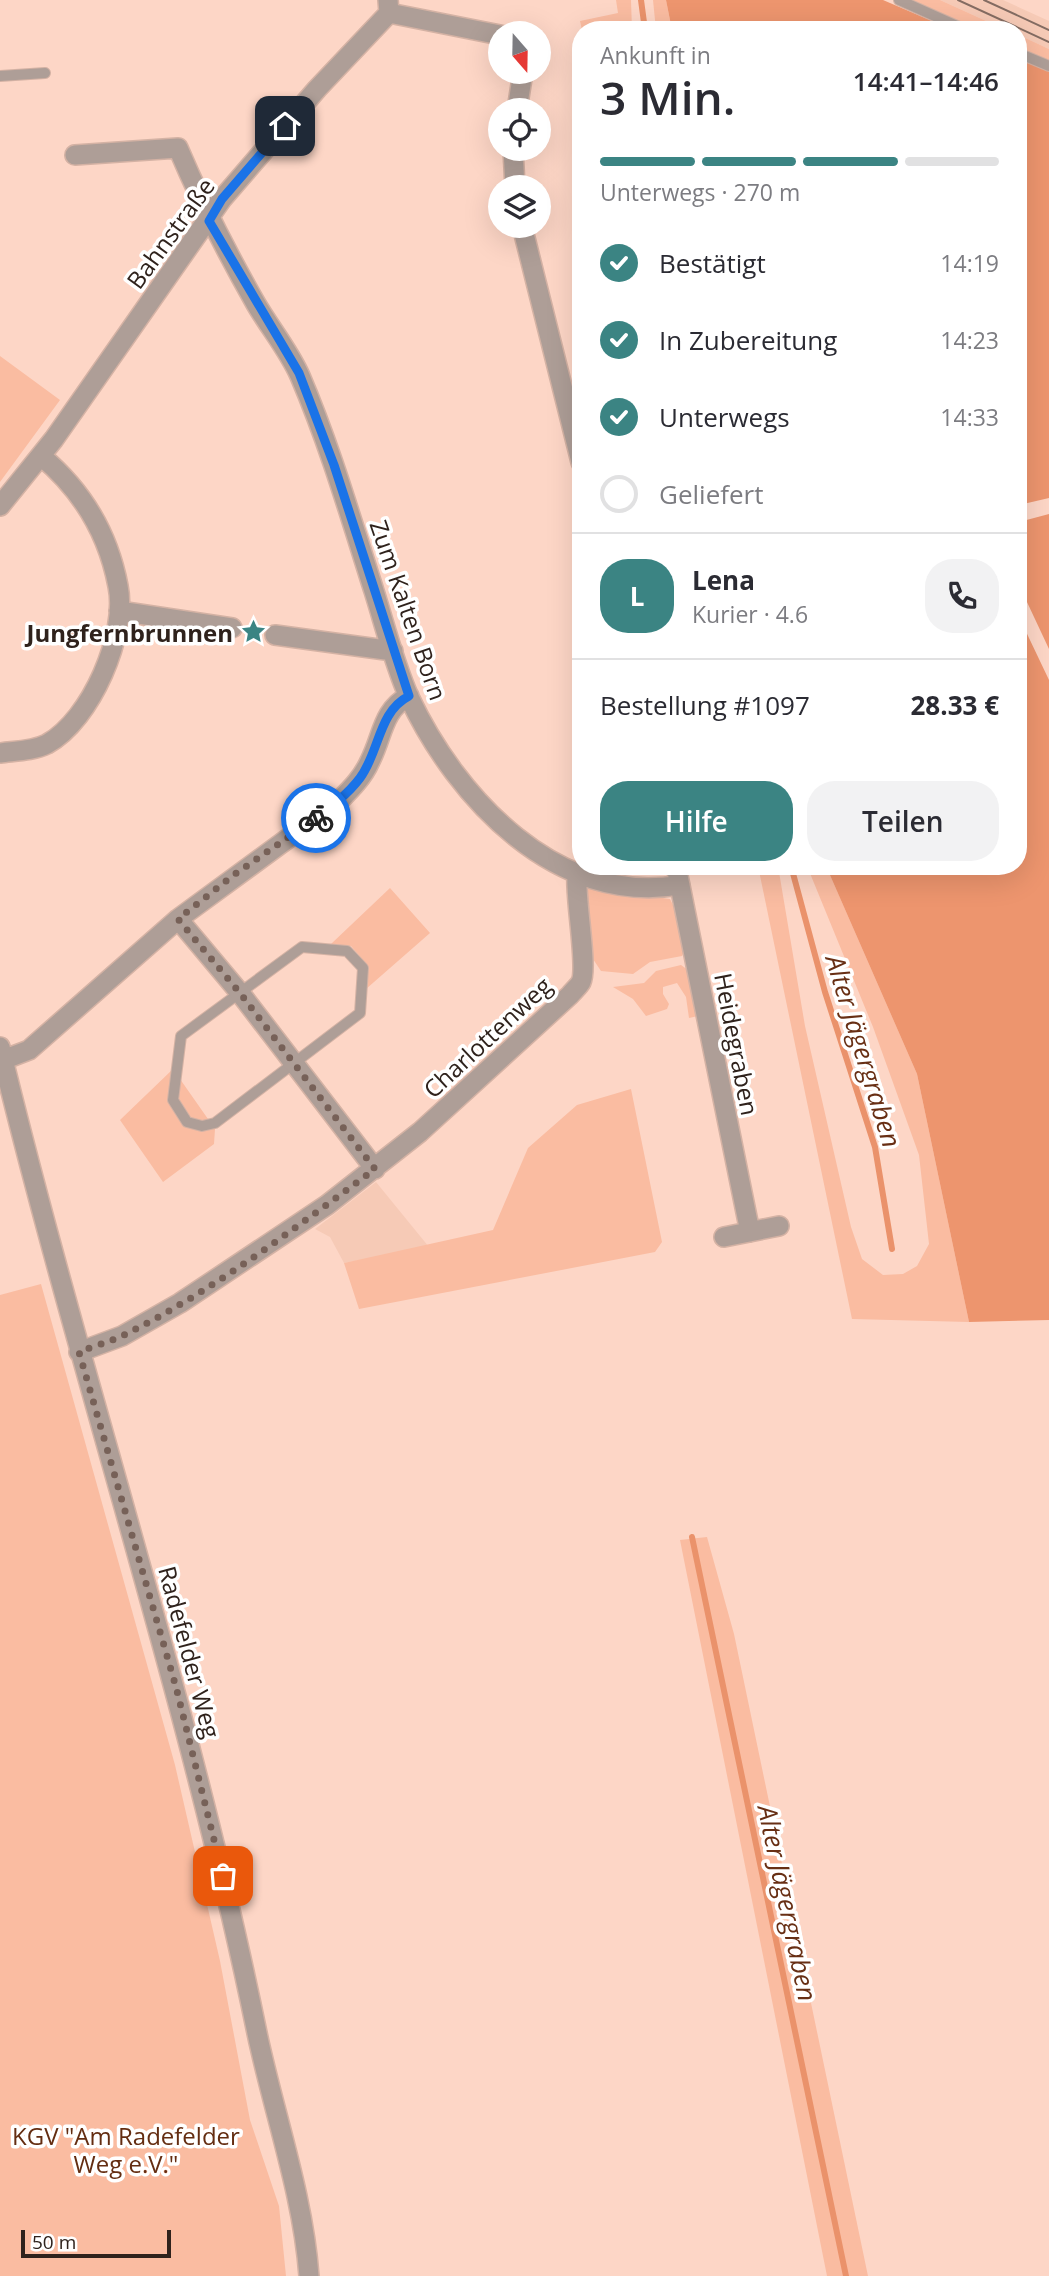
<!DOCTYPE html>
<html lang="de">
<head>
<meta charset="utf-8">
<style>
	body { margin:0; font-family:"Open Sans",sans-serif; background:#f2f2f3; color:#2b2b33; height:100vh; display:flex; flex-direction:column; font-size:26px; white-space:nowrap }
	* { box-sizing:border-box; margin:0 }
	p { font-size:23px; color:#7c7c81 }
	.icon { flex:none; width:38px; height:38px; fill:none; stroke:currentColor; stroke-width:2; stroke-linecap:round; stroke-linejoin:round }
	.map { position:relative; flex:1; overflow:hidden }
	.side { position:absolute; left:572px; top:21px; width:455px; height:854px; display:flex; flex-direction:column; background:#fff; border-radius:28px; box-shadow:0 7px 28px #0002 }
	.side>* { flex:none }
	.needle { width:46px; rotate:160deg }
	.tools { position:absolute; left:488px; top:21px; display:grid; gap:14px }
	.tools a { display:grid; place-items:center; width:63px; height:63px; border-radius:50%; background:#fff; box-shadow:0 7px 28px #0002; font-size:35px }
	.scale { position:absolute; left:21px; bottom:18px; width:150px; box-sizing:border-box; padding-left:7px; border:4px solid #2f221c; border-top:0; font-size:19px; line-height:24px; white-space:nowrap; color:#2f221c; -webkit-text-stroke:5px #fff; paint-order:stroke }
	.pin { position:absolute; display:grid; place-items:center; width:60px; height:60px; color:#fff; margin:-30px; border-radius:14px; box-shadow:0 4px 10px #0006 }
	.courier { position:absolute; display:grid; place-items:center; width:70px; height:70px; margin:-35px; border:5px solid #1a73e8; border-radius:50%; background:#fff; color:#222; box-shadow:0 2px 9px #0007 }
	.summary em { font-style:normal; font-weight:600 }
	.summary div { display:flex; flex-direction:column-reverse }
	.summary { display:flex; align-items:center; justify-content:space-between; height:119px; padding:0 28px }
	h1 { font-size:46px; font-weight:600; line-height:52px }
	.bar { display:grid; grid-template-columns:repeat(4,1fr); gap:10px 7px; align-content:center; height:84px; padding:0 28px }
	.bar i { height:9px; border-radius:5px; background:#e1e1e2 }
	.bar .selected { background:#3b8483 }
	.bar p { grid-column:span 4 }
	.line { display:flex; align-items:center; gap:18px; padding:0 28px; border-top:2px solid #e1e1e2 }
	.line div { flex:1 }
	.round { display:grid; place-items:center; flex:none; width:74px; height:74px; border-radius:28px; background:#f2f2f3 }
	ol { padding:0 28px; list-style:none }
	li { display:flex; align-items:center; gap:21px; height:77px }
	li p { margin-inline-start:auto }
	li .icon { padding:7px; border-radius:50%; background:#3b8483; color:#fff; stroke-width:4 }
	li:last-child { color:#7c7c81 }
	li i { width:38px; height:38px; border:4px solid #e1e1e2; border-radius:50% }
	.primary-button { display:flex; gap:14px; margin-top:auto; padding:14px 28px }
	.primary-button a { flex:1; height:80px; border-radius:28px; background:#3b8483; color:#fff; font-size:28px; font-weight:600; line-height:80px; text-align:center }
	.primary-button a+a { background:#f2f2f3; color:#2b2b33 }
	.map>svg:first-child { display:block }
	.built { fill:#f6cab6 }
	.green { fill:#fabca1 }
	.forest { fill:#ed956e }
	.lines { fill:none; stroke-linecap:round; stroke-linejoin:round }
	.stream { stroke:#ea926b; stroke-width:6 }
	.service-casing { stroke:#d4b2a4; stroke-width:12 }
	.minor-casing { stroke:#d4b2a4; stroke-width:22 }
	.service { stroke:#ae9e97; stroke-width:10 }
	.minor { stroke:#ae9e97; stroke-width:19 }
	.tram { stroke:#846c62; stroke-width:2 }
	.done { stroke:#776158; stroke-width:7; stroke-dasharray:0 12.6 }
	.route { stroke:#1a73e8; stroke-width:9 }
	.labels { text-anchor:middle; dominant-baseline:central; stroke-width:7; stroke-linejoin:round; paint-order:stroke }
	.street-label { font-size:24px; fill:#2f221c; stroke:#fff }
	.poi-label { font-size:24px; font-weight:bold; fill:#2f221c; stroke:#fff; text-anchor:end }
	.park-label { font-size:24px; fill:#642d11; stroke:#fff }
	.water-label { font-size:26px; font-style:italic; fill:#682f14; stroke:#fff }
</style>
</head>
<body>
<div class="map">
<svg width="1049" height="2276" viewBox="0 0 1049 2276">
	<rect width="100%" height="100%" fill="#fdd6c6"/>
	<path class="built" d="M940,0H1003L1049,21V49L1019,35L1018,30H1006Z
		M376,1182L429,1247L344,1263L330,1237L315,1229Z"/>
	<path class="green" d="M616,0H631L632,30H582L580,21L618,13Z
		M653,0H666L672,30H656Z
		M908,0H940L1006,30H975Z
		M1019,35L1049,49V62L1019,49Z
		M0,356L60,400L0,482Z
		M758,866H778L805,1026L851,1227L862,1259L883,1275L903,1274L917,1266L929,1244L919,1155L873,1027L807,866H826L917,1074L969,1322L852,1319Z
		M390,888L430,933L366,989L368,966L351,946L331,944Z
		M589,888L670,899L674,907L684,952L682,956L650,962L633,974L601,971L589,953L586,890Z
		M681,965L688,970L698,1016L689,1018L686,997L677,983L663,987V994L669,1004L667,1009L646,1016L633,999L613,987L644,983L656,971Z
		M173,1069L215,1129L214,1144L163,1182L120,1120Z
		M631,1089L662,1242L655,1252L359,1309L344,1263L493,1230L528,1148L577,1105Z
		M41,1284L175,1765L220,1961L250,2120L279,2206L286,2276H0V1295Z
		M707,1537L734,1634L868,2276H827L680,1540Z"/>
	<path class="forest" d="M666,0H883L953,30H672Z
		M1018,57L1049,70V498L1019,505Z
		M1049,514V649L1019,585V522Z
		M1019,617L1049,680V1320L969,1322L917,1074L826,866H1018Z"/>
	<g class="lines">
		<path class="stream" d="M641,0L645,30
			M791,866L825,992L875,1147L892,1249
			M692,1537L846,2276"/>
		<defs>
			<path id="service" d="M899,0L966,30
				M1018,53L1049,66
				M0,76L45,73
				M302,947L347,951L363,968L360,1013L215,1123L202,1126L187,1122L173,1100L181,1036Z"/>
			<path id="minor" d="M389,13L500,35
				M517,110L523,72
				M513,149L515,187
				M75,155L178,148C201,202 227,253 256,304C270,328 289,351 300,376C330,446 351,519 374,591C385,626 394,663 409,697C457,799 557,906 680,885
				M522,226L581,462
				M0,506L54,439L222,199L317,89L389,13L388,0
				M119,611L232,628
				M275,635L393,651
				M0,753C15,751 33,751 47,744C91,720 128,634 118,586C108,533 82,490 41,456
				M676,866L750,1232
				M178,919L240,993L375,1169
				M0,1047C80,1377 189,1700 257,2033C274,2114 303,2194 309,2276
				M3,1060L29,1050L178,919L339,801C351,789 363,777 370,761C383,736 382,710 409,696
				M724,1237L779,1226
				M79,1352L122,1336L180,1303L327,1205L420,1132L570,995C573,991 579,986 581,982C588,967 575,899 577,876"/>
		</defs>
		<use href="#service" class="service-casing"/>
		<use href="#minor" class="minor-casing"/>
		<use href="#service" class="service"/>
		<use href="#minor" class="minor"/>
		<path class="tram" d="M958,0L1049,42
			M984,0L1049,30"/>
	</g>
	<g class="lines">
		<path class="done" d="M223,1876L176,1687L79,1352C93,1346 110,1342 124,1335C213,1291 295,1228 375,1169L240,993L178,919L235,874L316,818"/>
		<path class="route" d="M285,126L222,199L209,221L299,373L334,465L409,696C378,712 380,751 360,778C348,794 332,806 316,818"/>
	</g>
	<defs>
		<symbol id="sight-bare" viewBox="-9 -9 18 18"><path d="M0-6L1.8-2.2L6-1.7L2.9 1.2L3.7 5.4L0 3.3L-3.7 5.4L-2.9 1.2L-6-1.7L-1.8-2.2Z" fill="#3b8483" stroke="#fff" stroke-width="2.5" paint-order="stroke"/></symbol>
	</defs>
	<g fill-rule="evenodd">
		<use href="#sight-bare" x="236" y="614" width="35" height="35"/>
	</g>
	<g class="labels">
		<g class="street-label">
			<text transform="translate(170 233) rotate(-54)">Bahnstraße</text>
			<text transform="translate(409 610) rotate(71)">Zum Kalten Born</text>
			<text transform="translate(487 1037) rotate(-43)">Charlottenweg</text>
			<text transform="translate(737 1044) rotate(79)">Heidegraben</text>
			<text transform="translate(190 1652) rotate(75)">Radefelder Weg</text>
		</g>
		<g class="poi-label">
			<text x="233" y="632">Jungfernbrunnen</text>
		</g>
		<g class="park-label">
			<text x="126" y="2135">KGV "Am Radefelder<tspan x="126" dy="28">Weg e.V."</tspan></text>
		</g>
		<g class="water-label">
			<text transform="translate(864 1051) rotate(73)">Alter Jägergraben</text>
			<text transform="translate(788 1903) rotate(78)">Alter Jägergraben</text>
		</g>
	</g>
</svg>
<div class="tools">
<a><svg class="needle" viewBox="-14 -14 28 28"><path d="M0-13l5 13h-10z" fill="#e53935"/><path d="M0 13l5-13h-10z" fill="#7c7c81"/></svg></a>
<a><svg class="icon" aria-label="locate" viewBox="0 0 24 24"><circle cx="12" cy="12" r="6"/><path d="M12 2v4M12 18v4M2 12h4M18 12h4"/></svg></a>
<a><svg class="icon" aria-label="layers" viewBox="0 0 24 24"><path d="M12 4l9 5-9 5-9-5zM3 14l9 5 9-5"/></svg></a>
</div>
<div class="scale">50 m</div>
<div class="pin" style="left:223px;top:1876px;background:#ea580c"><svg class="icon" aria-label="bag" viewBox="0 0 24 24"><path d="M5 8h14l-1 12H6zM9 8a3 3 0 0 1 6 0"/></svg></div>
<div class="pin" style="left:285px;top:126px;background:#1f2937"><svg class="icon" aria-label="home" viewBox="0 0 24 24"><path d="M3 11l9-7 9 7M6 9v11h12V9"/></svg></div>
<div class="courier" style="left:316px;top:818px"><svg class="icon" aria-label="bike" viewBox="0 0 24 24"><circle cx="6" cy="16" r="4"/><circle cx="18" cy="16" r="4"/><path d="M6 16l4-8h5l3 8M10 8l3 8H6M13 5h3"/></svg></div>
<section class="side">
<div class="summary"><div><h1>3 Min.</h1><p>Ankunft in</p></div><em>14:41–14:46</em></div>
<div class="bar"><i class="selected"></i><i class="selected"></i><i class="selected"></i><i></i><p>Unterwegs · 270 m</p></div>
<ol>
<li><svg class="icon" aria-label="check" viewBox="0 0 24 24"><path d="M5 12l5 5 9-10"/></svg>Bestätigt<p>14:19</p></li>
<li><svg class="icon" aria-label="check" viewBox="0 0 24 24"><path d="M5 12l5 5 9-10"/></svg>In Zubereitung<p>14:23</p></li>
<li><svg class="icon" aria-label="check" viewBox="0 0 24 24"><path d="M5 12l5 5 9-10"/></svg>Unterwegs<p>14:33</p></li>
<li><i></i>Geliefert</li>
</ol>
<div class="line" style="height:126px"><b class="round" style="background:#3b8483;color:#fff">L</b><div><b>Lena</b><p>Kurier · 4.6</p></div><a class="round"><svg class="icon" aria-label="phone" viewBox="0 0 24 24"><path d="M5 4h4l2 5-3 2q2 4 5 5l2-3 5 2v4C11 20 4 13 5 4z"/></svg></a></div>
<div class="line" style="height:91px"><div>Bestellung #1097</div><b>28.33 €</b></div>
<div class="primary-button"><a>Hilfe</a><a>Teilen</a></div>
</section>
</div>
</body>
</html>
